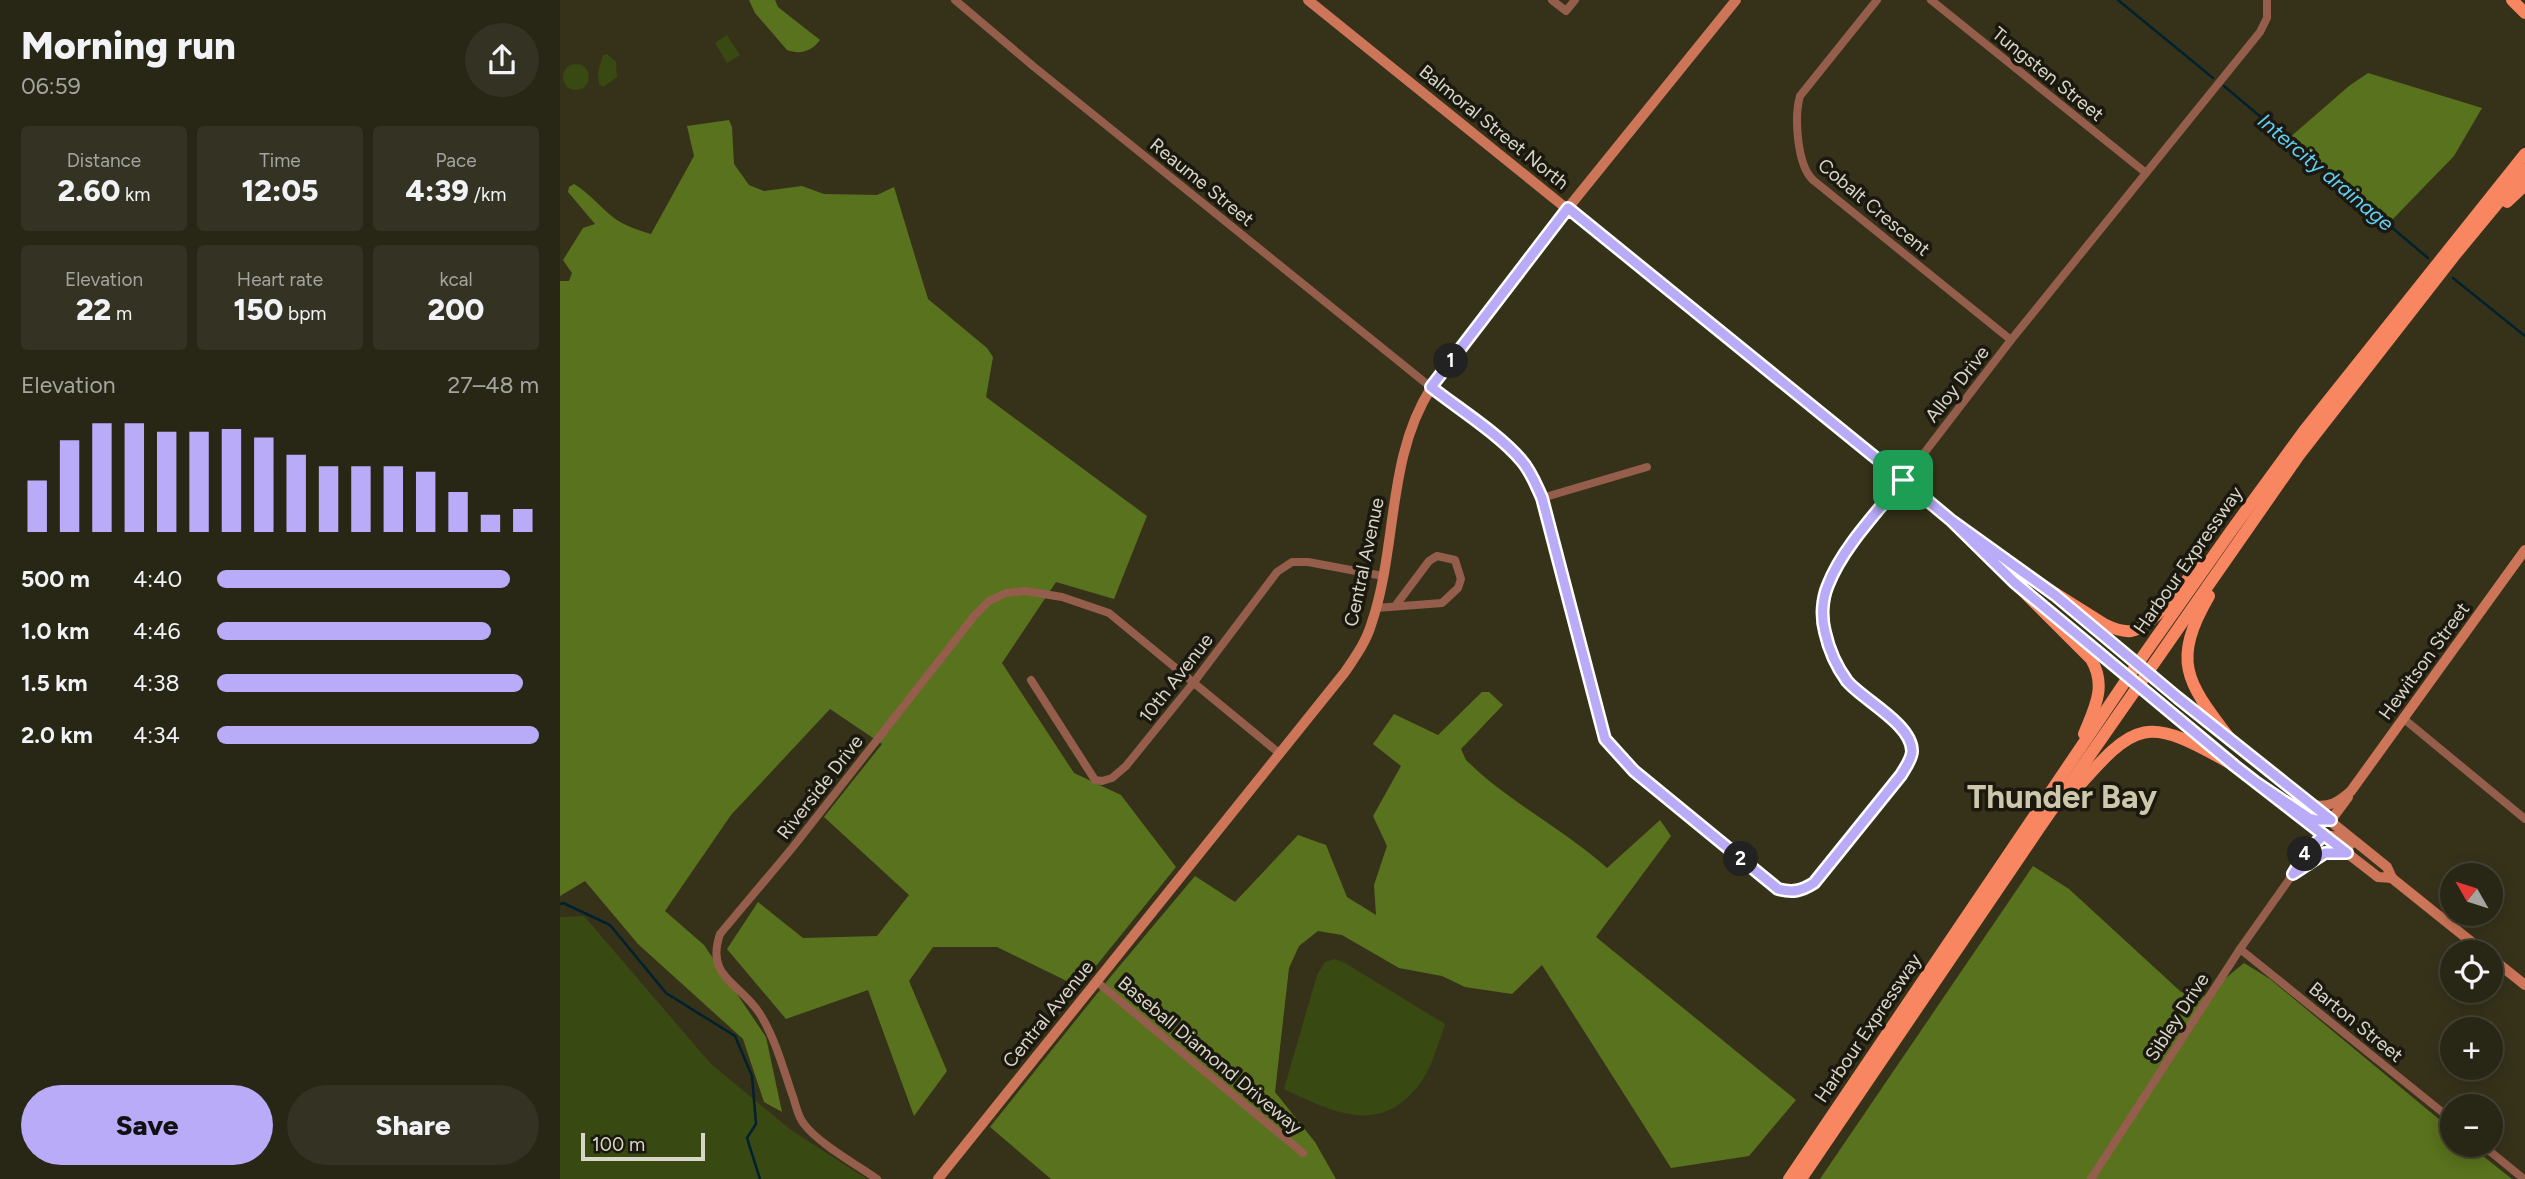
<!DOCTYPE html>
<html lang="en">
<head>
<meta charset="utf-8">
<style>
  body { margin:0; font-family:Figtree,sans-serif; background:#343222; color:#f1f3f6; height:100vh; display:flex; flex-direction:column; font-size:26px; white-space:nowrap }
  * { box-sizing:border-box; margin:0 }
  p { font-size:23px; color:#a5a5a0 }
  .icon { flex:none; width:38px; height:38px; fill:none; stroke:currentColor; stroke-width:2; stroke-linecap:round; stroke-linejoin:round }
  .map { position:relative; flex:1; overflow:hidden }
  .details { display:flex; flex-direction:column; background:#282614; width:560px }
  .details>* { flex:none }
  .needle { width:46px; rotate:309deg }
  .controls { position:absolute; left:1880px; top:863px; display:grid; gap:14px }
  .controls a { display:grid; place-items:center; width:63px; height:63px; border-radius:50%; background:#282614; box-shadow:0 4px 18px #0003,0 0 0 2px #444334; font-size:35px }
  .scale { position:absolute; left:21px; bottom:18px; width:124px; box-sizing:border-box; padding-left:7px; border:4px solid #d8d6c8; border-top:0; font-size:19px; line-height:24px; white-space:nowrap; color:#d8d6c8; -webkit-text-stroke:5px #1b190f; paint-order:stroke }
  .pin { position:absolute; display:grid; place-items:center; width:60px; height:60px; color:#fff; margin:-30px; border-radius:14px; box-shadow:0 4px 10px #0006 }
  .km { position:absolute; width:35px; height:35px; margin:-18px; border-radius:50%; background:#222; color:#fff; font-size:19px; line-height:35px; text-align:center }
  .round { display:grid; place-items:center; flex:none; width:74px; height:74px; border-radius:37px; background:#343222 }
  .overview { display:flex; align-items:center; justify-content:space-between; height:119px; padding:0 21px }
  h1 { font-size:38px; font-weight:800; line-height:52px }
  .figures { display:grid; grid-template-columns:repeat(3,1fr); gap:10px; height:119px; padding:7px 21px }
  .figures div { display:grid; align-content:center; border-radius:7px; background:#343222; text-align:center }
  .figures b { font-size:30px; font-weight:800 }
  .figures small { font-size:19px; font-weight:400 }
  .figures p { font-size:19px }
  .chart { height:196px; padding:14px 21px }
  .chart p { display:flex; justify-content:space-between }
  .chart svg { width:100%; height:126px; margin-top:7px; stroke:#b9abf7; stroke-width:6 }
  .primary-button { display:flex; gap:14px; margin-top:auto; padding:14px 21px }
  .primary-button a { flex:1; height:80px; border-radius:42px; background:#b9abf7; color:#111; font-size:28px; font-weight:800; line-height:80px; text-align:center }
  .primary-button a+a { background:#343222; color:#f1f3f6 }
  ul { padding:0 21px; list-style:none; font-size:23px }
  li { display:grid; grid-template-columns:112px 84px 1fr; align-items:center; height:52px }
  li i { height:18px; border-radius:9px; background:#b9abf7 }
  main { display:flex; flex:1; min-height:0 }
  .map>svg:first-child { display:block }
</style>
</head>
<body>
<main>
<section class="details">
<div class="overview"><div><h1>Morning run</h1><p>06:59</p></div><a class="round"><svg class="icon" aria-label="share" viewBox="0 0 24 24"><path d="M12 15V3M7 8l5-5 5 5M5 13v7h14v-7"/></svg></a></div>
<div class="figures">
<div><p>Distance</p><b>2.60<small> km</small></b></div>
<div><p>Time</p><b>12:05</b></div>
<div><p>Pace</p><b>4:39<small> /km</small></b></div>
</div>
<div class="figures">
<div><p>Elevation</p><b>22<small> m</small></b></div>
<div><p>Heart rate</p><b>150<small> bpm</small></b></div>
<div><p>kcal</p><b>200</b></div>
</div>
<div class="chart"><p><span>Elevation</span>27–48 m</p>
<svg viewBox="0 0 160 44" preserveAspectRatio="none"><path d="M5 44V26M15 44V12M25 44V6M35 44V6M45 44V9M55 44V9M65 44V8M75 44V11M85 44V17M95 44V21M105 44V21M115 44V21M125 44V23M135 44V30M145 44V38M155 44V36"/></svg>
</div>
<ul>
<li><b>500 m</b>4:40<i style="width:91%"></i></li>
<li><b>1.0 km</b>4:46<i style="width:85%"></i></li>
<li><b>1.5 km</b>4:38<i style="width:95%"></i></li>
<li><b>2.0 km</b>4:34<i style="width:100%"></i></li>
</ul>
<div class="primary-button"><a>Save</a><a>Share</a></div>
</section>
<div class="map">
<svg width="1965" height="1179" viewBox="0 0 1965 1179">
  <rect width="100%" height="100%" fill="#36321a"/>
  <!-- green -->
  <g fill="#384912">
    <polygon points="167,35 180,55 167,63 155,43"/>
    <polygon points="47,54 56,62 57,77 43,87 39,84 38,72 43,55"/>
    <circle cx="16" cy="77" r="13"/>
    <polygon points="24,916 151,1064 231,1130 307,1179 0,1179 0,917"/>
    <path d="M775,959l10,4 100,61c-6,17 -12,40 -22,55 -39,58 -87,35 -139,10l33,-114 8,-13z"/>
  </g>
  <!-- forest -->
  <g fill="#59721d">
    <path d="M189,0h26l3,7 42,33c-8,11 -19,15 -33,10l-32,-37z"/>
    <polygon points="1808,73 1922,108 1894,156 1829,223 1794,198 1728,139 1789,86"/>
    <path d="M169,120l3,7 2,37 15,21 15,6 38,-5 22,8 53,1 17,-8 34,112 59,49 6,9 -7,40 161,119 -33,83 -58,-17 -54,81 72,110 47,22 55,72 -97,120 -82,-40h-64l-24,34 38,90 -33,45 -46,-126 -82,29 -59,-70 31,-47 45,36 74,-2 32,-41 -85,-78 58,-73 -52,-35 -99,106 -66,96 39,34 62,92 16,75 -18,-10 -21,-63 -105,-95 -53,-63 -25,15v-615h9l3,-8 -9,-13 20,-32 12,-4 -27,-32 1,-5 5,-3c15,9 26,23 40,34 11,8 24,12 37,16l43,-78 -7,-30z"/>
    <path d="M922,692h7l14,13 -42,44 5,11c42,42 97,68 141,108l53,-48 11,16 -75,101 200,163 -47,56 -78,12 -129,-203 -30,29 -47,-7 -23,-11 -43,-8 -57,-33 -24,-4 -19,15 -10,22 -14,124 40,50 21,37h-285l-61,-52 122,-152 83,-99 40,26 63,-67 28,10 21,52 29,18 -2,-30 13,-39 -14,-30 28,-50 -28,-22 21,-30 44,21z"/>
    <polygon points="1473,866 1509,889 1620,991 1638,1001 1684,963 1710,979 1892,1130 1892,1144 1909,1145 1952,1179 1260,1179"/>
  </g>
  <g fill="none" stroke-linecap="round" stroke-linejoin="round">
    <!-- stream -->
    <g stroke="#00212d" stroke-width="2.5">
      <polyline points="1558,0 1653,78"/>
      <polyline points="1664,86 1868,258"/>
      <polyline points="1893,278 1965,336"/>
      <polyline points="0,904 3,903 50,925 106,993 175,1036 192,1076 196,1124 187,1138 200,1179"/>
    </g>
    <!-- street -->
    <g stroke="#955e4c" stroke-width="8">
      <path d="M395,0l78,66 488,394 11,16 10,22 63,241 29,32 125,103c28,22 40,25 65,-3l77,-96c4,-7 11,-16 11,-25 -1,-26 -38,-43 -54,-58 -40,-37 -44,-82 -19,-128l172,-224 249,-308 7,-14v-18"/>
      <polyline points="992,0 1006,11 1015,0"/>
      <path d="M1317,0l-77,96c-6,21 -3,69 13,84l198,160"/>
      <polyline points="1371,0 1586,173"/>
      <polyline points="982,498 1087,467"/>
      <polyline points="816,608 882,603 898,588 901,579 895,560 877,556 869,561 836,605"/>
      <polyline points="471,680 535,780 542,781 552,778 566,766 634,682 717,572 732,562 748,562 823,576"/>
      <polyline points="1844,719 1965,819"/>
      <polyline points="1680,949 1892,1120"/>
      <polyline points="536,981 743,1153"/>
      <polyline points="1921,1144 1964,1179"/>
      <path d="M317,1179c-20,-14 -59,-36 -73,-55 -7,-8 -8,-20 -12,-30 -9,-26 -17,-56 -32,-80 -20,-32 -55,-36 -40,-80l73,-87 182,-232 14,-14 17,-8 19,-2 37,6 47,16 170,140"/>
      <polyline points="1531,1179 1680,949 1733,874"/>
    </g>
    <!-- secondary -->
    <g stroke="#cd7558" stroke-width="10">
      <polyline points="748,0 1343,480 1392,521 1460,586"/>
      <polyline points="1421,542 1487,589"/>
      <polyline points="1513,610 1618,698 1827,867 1832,878"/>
      <polyline points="1491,612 1675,766 1818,877 1832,878"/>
      <path d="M1753,805c16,3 26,-3 38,-14l174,-241"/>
      <polyline points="1764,821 1771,820 1788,797"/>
      <polyline points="1738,870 1765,853 1787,853"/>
      <polyline points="1733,874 1747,851 1764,835 1779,837 1790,845"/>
      <polyline points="1828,875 1924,952"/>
      <polyline points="1930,957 1965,985"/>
      <path d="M378,1179l407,-507c10,-15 21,-30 26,-47 27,-78 15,-166 60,-237l137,-180 168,-208"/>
    </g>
    <!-- primary -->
    <g stroke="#f78661" stroke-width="12">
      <polyline points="1952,0 1965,13"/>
      <polyline points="1947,202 1965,185"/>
      <path d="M1454,582l77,77c16,27 4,48 -7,75"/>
      <path d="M1482,585l62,39c8,4 18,8 27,7 23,-4 54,-50 69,-67"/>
      <path d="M1649,596c-39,67 -21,87 21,143"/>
      <path d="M1511,795c67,-77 74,-80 164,-29"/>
      <polyline points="1229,1179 1569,676 1671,531 1744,431 1965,154"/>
      <polyline points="1241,1179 1480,827 1739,455 1894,256 1965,170"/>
    </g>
  </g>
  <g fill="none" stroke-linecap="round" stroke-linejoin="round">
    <defs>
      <path id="route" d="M1343,480l-335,-272 -137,179c28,22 68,47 90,73 10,11 15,25 21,38l63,241 29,32 144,118c15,4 23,2 36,-6l87,-108c4,-7 11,-16 11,-24 0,-27 -49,-51 -65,-70 -11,-15 -18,-31 -22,-49 -4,-15 -3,-33 3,-47 14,-37 51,-75 75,-105l49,41 62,61 221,184 112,87h-22l-32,21 14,-23 17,-16 -67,-52 52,35 8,2h14l-153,-122 -123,-103 -103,-74 -49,-41"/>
    </defs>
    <!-- route casing -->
    <use href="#route" stroke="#fff" stroke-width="14"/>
    <!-- route -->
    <use href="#route" stroke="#b9abf7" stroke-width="9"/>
  </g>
  <g text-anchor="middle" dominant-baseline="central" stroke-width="7" stroke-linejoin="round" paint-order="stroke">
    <!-- street labels -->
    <g font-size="19" fill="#d8d6c8" stroke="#1b190f">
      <text transform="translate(1488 74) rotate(39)">Tungsten Street</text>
      <text transform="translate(934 127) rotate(39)">Balmoral Street North</text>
      <text transform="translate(642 182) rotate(39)">Reaume Street</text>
      <text transform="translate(1314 207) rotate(40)">Cobalt Crescent</text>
      <text transform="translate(1397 384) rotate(-52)">Alloy Drive</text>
      <text transform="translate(1628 560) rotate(-55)">Harbour Expressway</text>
      <text transform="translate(804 562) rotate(-78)">Central Avenue</text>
      <text transform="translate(1864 661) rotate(-54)">Hewitson Street</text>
      <text transform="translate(616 678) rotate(-52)">10th Avenue</text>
      <text transform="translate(260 787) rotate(-52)">Riverside Drive</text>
      <text transform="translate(488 1014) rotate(-51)">Central Avenue</text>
      <text transform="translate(1617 1017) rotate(-57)">Sibley Drive</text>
      <text transform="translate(1796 1022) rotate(39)">Barton Street</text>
      <text transform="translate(1308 1028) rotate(-56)">Harbour Expressway</text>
      <text transform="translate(650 1055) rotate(40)">Baseball Diamond Driveway</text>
    </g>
    <!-- water labels -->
    <g font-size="21" font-style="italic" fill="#61cff7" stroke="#1b190f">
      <text transform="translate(1766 172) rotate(40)">Intercity drainage</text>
    </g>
    <!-- town labels -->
    <g font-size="33" font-weight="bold" fill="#cdc8ac" stroke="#1b190f">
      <text x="1502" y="796">Thunder Bay</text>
    </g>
  </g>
</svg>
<div class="controls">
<a><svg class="needle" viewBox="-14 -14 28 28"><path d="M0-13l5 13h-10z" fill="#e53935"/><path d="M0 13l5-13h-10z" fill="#a5a5a0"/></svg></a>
<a><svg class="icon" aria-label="locate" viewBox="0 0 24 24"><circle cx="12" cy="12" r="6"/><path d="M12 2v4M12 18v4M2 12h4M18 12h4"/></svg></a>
<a>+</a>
<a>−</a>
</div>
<div class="scale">100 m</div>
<div class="pin" style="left:1343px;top:480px;background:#1e9e55"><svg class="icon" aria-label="arrive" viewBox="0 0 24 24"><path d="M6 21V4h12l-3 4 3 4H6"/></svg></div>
<b class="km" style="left:891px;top:361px">1</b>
<b class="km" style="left:1181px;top:859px">2</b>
<b class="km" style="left:1745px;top:854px">4</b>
</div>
</main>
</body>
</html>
